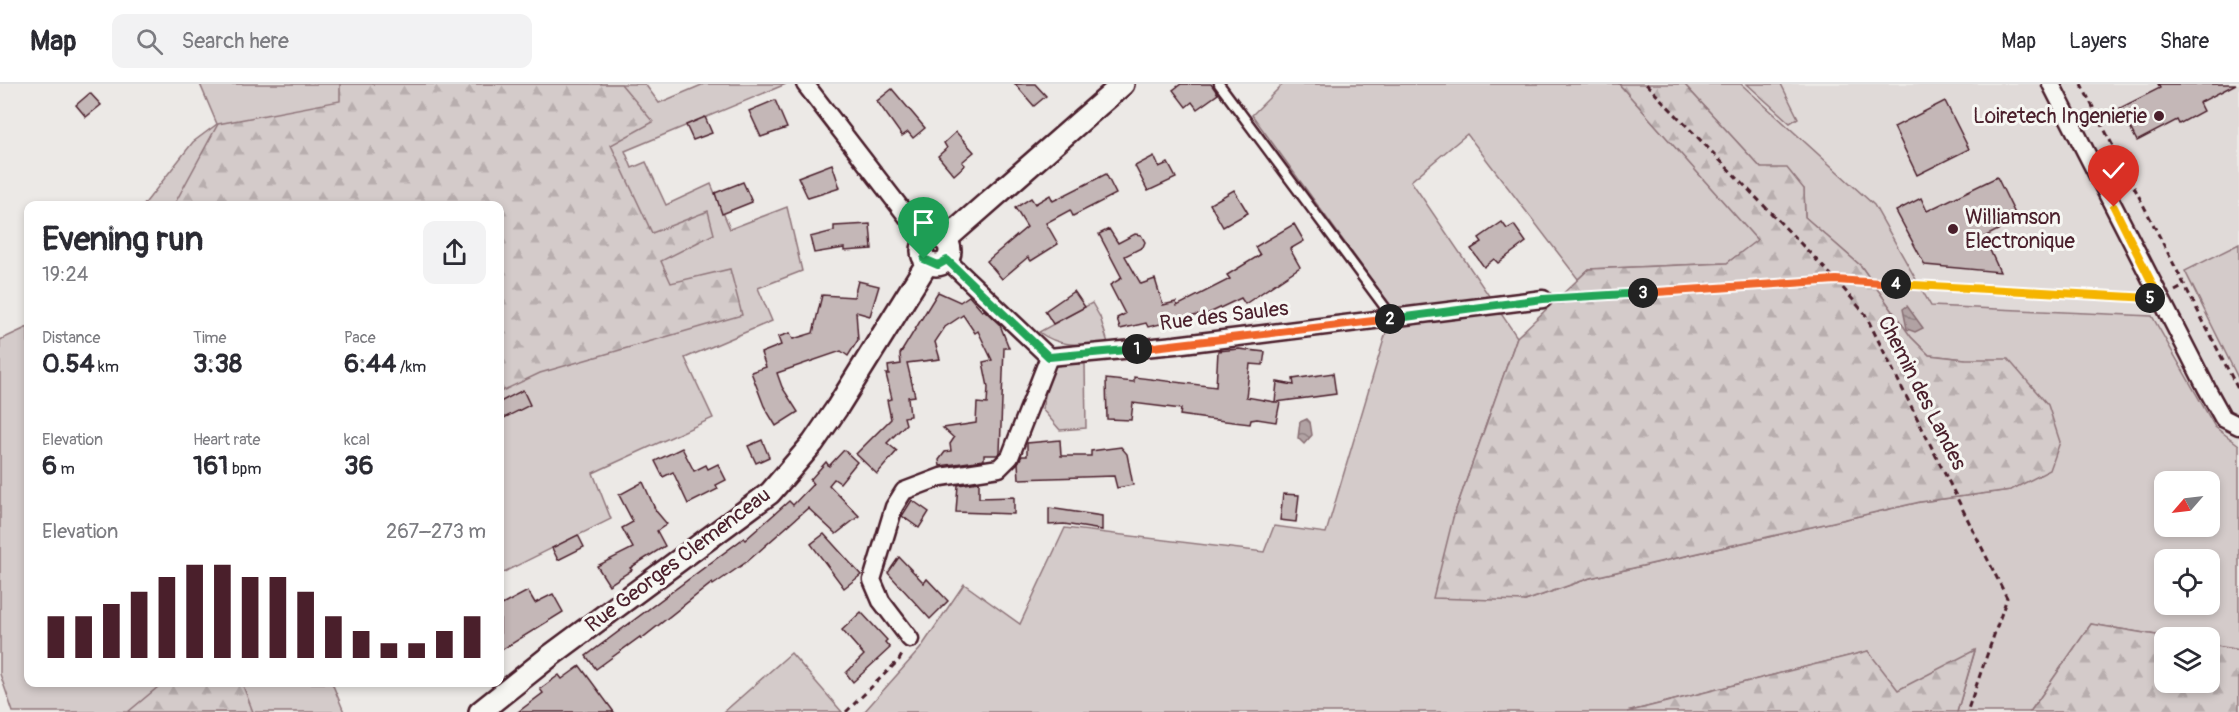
<!DOCTYPE html>
<html lang="en">
<head>
<meta charset="utf-8">
<style>
  body { margin:0; font-family:Pangolin,sans-serif; background:#f2f2f3; color:#2b2b33; height:100vh; display:flex; flex-direction:column; font-size:22px; white-space:nowrap }
  * { box-sizing:border-box; margin:0 }
  p { font-size:20px; color:#7c7c81 }
  .icon { flex:none; width:33px; height:33px; fill:none; stroke:currentColor; stroke-width:2; stroke-linecap:round; stroke-linejoin:round }
  .map { position:relative; flex:1; overflow:hidden }
  .drawer { position:absolute; left:24px; top:117px; width:480px; height:486px; display:flex; flex-direction:column; background:#fff; border-radius:12px; box-shadow:0 3px 9px #0003 }
  .drawer>* { flex:none }
  .needle { width:39px; rotate:242deg }
  .tools { position:absolute; left:2154px; top:387px; display:grid; gap:12px }
  .tools a { display:grid; place-items:center; width:66px; height:66px; border-radius:12px; background:#fff; box-shadow:0 3px 9px #0003; font-size:30px }
  .pin { position:absolute; display:grid; place-items:center; width:51px; height:51px; color:#fff; margin:-62px -26px; border-radius:50% 50% 50% 0; rotate:-45deg; box-shadow:0 0 6px #0007 }
  .pin .icon { rotate:45deg }
  .km { position:absolute; width:30px; height:30px; margin:-15px; border-radius:50%; background:#222; color:#fff; font-size:16px; line-height:30px; text-align:center }
  .round { display:grid; place-items:center; flex:none; width:63px; height:63px; border-radius:12px; background:#f2f2f3 }
  .head { display:flex; align-items:center; justify-content:space-between; height:102px; padding:0 18px }
  h1 { font-size:33px; font-weight:800; line-height:45px }
  .stats { display:grid; grid-template-columns:repeat(3,1fr); gap:9px; height:102px; padding:6px 18px }
  .stats div { display:grid; align-content:center }
  .stats b { font-size:26px; font-weight:800 }
  .stats small { font-size:16px; font-weight:400 }
  .stats p { font-size:16px }
  .chart { height:168px; padding:12px 18px }
  .chart p { display:flex; justify-content:space-between }
  .chart svg { width:100%; height:108px; margin-top:6px; stroke:#4a1f2b; stroke-width:6 }
  header { display:flex; align-items:center; gap:36px; box-sizing:border-box; height:84px; padding:0 30px; background:#fff; border-bottom:2px solid #e1e1e2 }
  header strong { font-size:28px }
  nav { display:flex; gap:33px; margin-inline-start:auto; font-size:21px }
  .search { width:420px; height:54px; background:#f2f2f3; display:flex; align-items:center; gap:15px; box-sizing:border-box; padding:0 21px; border-radius:12px; color:#7c7c81; font-size:22px }
  .map>svg:first-child { display:block }
</style>
</head>
<body>
<header>
<strong>Map</strong>
<div class="search"><svg class="icon" aria-label="search" viewBox="0 0 24 24"><circle cx="10" cy="10" r="6"/><path d="M15 15l6 6"/></svg>Search here</div>
<nav><a>Map</a><a>Layers</a><a>Share</a></nav>
</header>
<div class="map">
<svg width="2239" height="628" viewBox="0 0 2239 628">
  <defs>
    <pattern id="forest-firs" width="22" height="20" patternUnits="userSpaceOnUse" patternTransform="scale(1.5)"><rect width="22" height="20" fill="#d4cbca"/><path d="M5 1l3.5 6h-7zM16 11l3.5 6h-7z" fill="#b8aeae"/></pattern>
    <pattern id="water-waves" width="16" height="10" patternUnits="userSpaceOnUse" patternTransform="scale(1.5)"><rect width="16" height="10" fill="#b1a2a3"/><path d="M0 5q4-4 8 0t8 0" fill="none" stroke="#928385"/></pattern>
  </defs>
  <rect width="100%" height="100%" fill="#ece9e6"/>
  <filter id="ink" filterUnits="userSpaceOnUse"><feTurbulence type="fractalNoise" baseFrequency=".0167" numOctaves="2"/><feDisplacementMap in="SourceGraphic" scale="12" xChannelSelector="R" yChannelSelector="G"/><feConvolveMatrix kernelMatrix="1 2 1 2 8 2 1 2 1" color-interpolation-filters="sRGB"/></filter>
  <g filter="url(#ink)">
    <!-- built -->
    <polygon fill="#e0dad8" points="1741,0 2239,0 2239,361 2215,343 2152,232 1931,222 1874,121"/>
    <!-- grass -->
    <g fill="#d4cbca" stroke="#8f757a" stroke-width="1.5" fill-rule="evenodd">
      <polygon points="200,0 645,0 659,19 704,0 786,0 625,67 632,84 646,78 666,121 711,100 730,145 787,123 802,187 758,204 772,237 685,274 713,334 593,389 611,435 500,490 500,122 143,122 193,58 217,40"/>
      <path d="M1283,0h336l139,156 -31,23 -138,6 -11,10 -111,-145 -56,47 106,156 -64,181 72,83 65,-23 330,-76 91,-12 -46,-131 -36,-4 -18,-18 -50,-71 -56,-49 -1,-28 -43,-21 -77,-84h57l133,121 57,101 221,10 63,111 24,18v205l-29,-5v-7l-42,-1 -77,-13 -61,88h-73l18,-61 -78,40 -29,-40 -241,61h-763l56,-63 44,-65 56,40 45,-96 199,24 10,-26 52,7 67,-224 -141,-194zM2164,398h46v44h-46zM2164,476h46v44h-46z"/>
      <polygon points="1747,0 1781,0 1798,34 1790,39"/>
      <polygon points="2239,160 2239,296 2185,187"/>
      <path d="M1092,219l8,14 8,26c-26,2 -48,5 -69,-11z"/>
      <polygon points="28,243 28,598 332,599 344,628 13,628 0,590 0,256"/>
      <polygon points="1053,278 1085,280 1086,344 1060,346 1042,325"/>
      <polygon points="791,569 842,628 724,628"/>
    </g>
    <!-- forest -->
    <g fill="url(#forest-firs)" stroke="#8f757a" stroke-width="1.5">
      <polygon points="340,0 621,0 653,38 611,61 652,149 708,127 714,150 661,177 671,199 730,185 742,231 540,289 500,308 500,122 174,121 218,40 340,17"/>
      <polygon points="1619,0 1684,0 1761,84 1787,84 1804,105 1805,133 1861,182 1911,253 1929,271 1965,275 2008,275 2048,321 2060,358 2050,386 2011,406 1920,418 1590,494 1525,517 1433,514 1453,434 1517,253 1589,185 1727,179 1757,156"/>
      <polygon points="2091,540 2168,553 2164,554 2164,598 2210,598 2210,561 2239,566 2239,628 2030,628"/>
      <polygon points="1975,566 1957,628 1627,628 1868,567 1898,606"/>
      <polygon points="164,598 242,599 253,628 128,628"/>
    </g>
    <!-- water -->
    <g fill="url(#water-waves)" stroke="#886e73" stroke-width="1.5">
      <polygon points="1907,222 1923,244 1915,248 1907,245 1903,225"/>
      <polygon points="1307,335 1310,338 1312,351 1304,360 1298,354 1300,338"/>
    </g>
    <!-- building -->
    <g fill="#c4b7b7" stroke="#4a1f2b" stroke-width="1.5">
      <polygon points="1015,0 1035,0 1046,12 1034,22"/>
      <polygon points="1181,0 1211,0 1218,10 1197,25 1192,18 1186,23 1173,6"/>
      <polygon points="2158,0 2236,0 2199,19 2203,27 2179,40 2177,36 2137,57 2120,24 2160,4"/>
      <polygon points="892,5 925,44 913,54 908,48 902,52 877,17"/>
      <polygon points="90,9 101,21 86,33 76,21"/>
      <polygon points="775,16 787,44 761,53 749,27"/>
      <polygon points="1945,17 1969,65 1917,91 1894,43"/>
      <polygon points="705,33 712,49 693,56 686,41"/>
      <polygon points="956,48 974,68 962,78 965,81 954,91 938,72 947,64 944,59"/>
      <polygon points="1154,72 1159,83 1168,79 1176,94 1148,107 1135,82"/>
      <polygon points="832,80 840,104 808,114 798,93"/>
      <polygon points="1106,90 1116,110 1073,132 1070,126 1046,139 1058,160 1031,177 1028,173 1002,195 987,177 1027,143 1015,124 1031,114 1035,120 1050,111 1053,117"/>
      <polygon points="1997,93 2018,136 1984,153 2000,188 1925,181 1896,127 1921,114 1927,127"/>
      <polygon points="743,98 752,118 722,130 715,109"/>
      <polygon points="1234,106 1248,129 1223,143 1210,120"/>
      <polygon points="1502,138 1507,145 1514,141 1526,158 1498,179 1494,175 1484,183 1471,165 1482,158 1479,154"/>
      <polygon points="870,140 872,165 844,167 844,164 814,169 810,153 834,147 834,142"/>
      <polygon points="1294,140 1304,157 1290,165 1300,183 1245,220 1241,214 1199,234 1198,231 1148,243 1146,239 1120,245 1117,234 1125,230 1110,201 1122,194 1099,150 1109,145 1118,159 1135,150 1141,151 1145,158 1143,163 1125,172 1141,200 1155,195 1163,221 1176,218 1177,222 1230,195 1227,191 1260,171 1255,163"/>
      <polygon points="858,197 879,202 870,232 856,228 858,256 848,272 841,267 777,289 782,303 798,328 776,342 764,322 751,288 766,283 761,269 781,261 778,253 790,249 793,255 813,249 822,211 854,213"/>
      <polygon points="1074,207 1085,223 1053,240 1045,227"/>
      <polygon points="938,208 960,218 969,212 982,227 984,226 1000,241 1009,264 1004,264 1000,368 997,371 984,371 984,376 940,382 939,376 945,368 951,367 950,360 954,354 943,344 976,339 977,319 987,320 988,303 983,278 992,276 978,247 975,249 963,231 945,243 935,258 940,275 907,279 915,312 908,313 910,332 904,333 906,340 887,359 897,367 877,390 856,370 891,335 887,316 892,315 886,290 889,290 888,282 901,280 900,270"/>
      <polygon points="1239,265 1265,268 1263,281 1250,280 1246,313 1275,318 1277,298 1294,301 1293,295 1333,289 1336,310 1276,318 1280,318 1276,338 1257,335 1251,336 1250,340 1208,335 1180,331 1181,325 1133,319 1131,336 1107,335 1106,295 1134,298 1134,293 1216,303 1218,267"/>
      <polygon points="523,306 530,321 500,336 500,318"/>
      <polygon points="762,356 769,373 756,379 748,362"/>
      <polygon points="1060,356 1061,372 1091,372 1091,367 1121,363 1127,370 1133,401 1117,404 1114,392 1019,395 1018,379 1022,372 1027,372 1027,359"/>
      <polygon points="682,364 694,387 706,381 708,385 718,380 726,396 716,401 718,405 688,420 673,388 663,393 655,377"/>
      <polygon points="844,366 857,378 840,399 834,395 829,401 859,432 836,450 808,424 748,477 713,501 712,499 641,555 640,553 596,585 586,572 744,454 745,456 789,417 793,421 813,400 810,396 826,378 829,382"/>
      <polygon points="643,398 656,427 667,440 657,447 665,462 630,484 632,486 609,501 597,482 633,464 622,444 633,438 619,411"/>
      <polygon points="979,398 979,414 1014,413 1014,430 956,428 958,401"/>
      <polygon points="1283,410 1299,411 1296,438 1280,436"/>
      <polygon points="912,416 929,428 919,444 902,432"/>
      <polygon points="1049,424 1102,432 1102,446 1064,440 1049,441"/>
      <polygon points="824,450 861,491 844,504 811,460"/>
      <polygon points="578,451 584,463 558,476 552,464"/>
      <polygon points="899,473 924,499 927,495 948,517 930,535 888,489"/>
      <polygon points="528,507 535,519 553,510 563,528 500,567 500,522"/>
      <polygon points="861,528 887,556 885,558 890,564 853,598 846,589 864,571 842,546"/>
      <polygon points="580,582 614,628 518,628 543,609 540,605 559,591 562,595"/>
    </g>
    <g fill="none" stroke-linecap="round" stroke-linejoin="round">
      <defs>
        <polyline id="service" points="1219,0 1393,234"/>
        <g id="minor">
          <polyline points="805,0 926,157"/>
          <polyline points="2051,0 2207,305 2223,334 2239,342"/>
          <polyline points="947,176 1049,273 1175,261 1543,215"/>
          <polyline points="910,555 881,517 872,496 894,423 904,407 941,393 999,384 1010,373 1049,273"/>
        </g>
        <g id="tertiary">
          <circle cx="936" cy="167" r="14"/>
          <polyline points="945,156 1123,0"/>
          <polyline points="480,628 550,572 770,409 813,359 837,324 928,178"/>
        </g>
      </defs>
      <!-- service casing -->
      <use href="#service" stroke="#4a1f2b" stroke-width="13"/>
      <!-- minor casing -->
      <use href="#minor" stroke="#4a1f2b" stroke-width="21"/>
      <!-- tertiary casing -->
      <use href="#tertiary" stroke="#4a1f2b" stroke-width="26"/>
      <!-- path -->
      <g stroke="#4a1f2b" stroke-width="3" stroke-dasharray="6 4.5" stroke-linecap="butt">
        <polyline points="1646,0 1836,196 1865,230 2007,514 1967,628"/>
        <polyline points="2081,0 2239,307"/>
        <polyline points="2175,207 2184,202"/>
        <polyline points="1557,214 1836,196 2143,214"/>
        <polyline points="846,628 899,576 903,569"/>
      </g>
      <!-- service -->
      <use href="#service" stroke="#f6f6f2" stroke-width="8"/>
      <!-- minor -->
      <use href="#minor" stroke="#f6f6f2" stroke-width="16"/>
      <!-- tertiary -->
      <use href="#tertiary" stroke="#f6f6f2" stroke-width="21"/>
    </g>
  </g>
  <g fill="none" stroke-linecap="round" stroke-linejoin="round" filter="url(#ink)">
    <defs>
      <polyline id="split-1" points="924,175 938,181 947,176 1049,273 1137,265"/>
      <polyline id="split-2" points="1137,265 1390,235"/>
      <polyline id="split-3" points="1390,235 1543,215 1643,209"/>
      <polyline id="split-4" points="1643,209 1836,196 1896,200"/>
      <polyline id="split-5" points="1896,200 2150,214"/>
      <polyline id="split-6" points="2114,123 2160,215 2150,214"/>
    </defs>
    <!-- split-1 casing -->
    <use href="#split-1" stroke="#fff" stroke-width="12"/>
    <!-- split-2 casing -->
    <use href="#split-2" stroke="#fff" stroke-width="12"/>
    <!-- split-3 casing -->
    <use href="#split-3" stroke="#fff" stroke-width="12"/>
    <!-- split-4 casing -->
    <use href="#split-4" stroke="#fff" stroke-width="12"/>
    <!-- split-5 casing -->
    <use href="#split-5" stroke="#fff" stroke-width="12"/>
    <!-- split-6 casing -->
    <use href="#split-6" stroke="#fff" stroke-width="12"/>
    <!-- split-1 -->
    <use href="#split-1" stroke="#22a559" stroke-width="8"/>
    <!-- split-2 -->
    <use href="#split-2" stroke="#f0652b" stroke-width="8"/>
    <!-- split-3 -->
    <use href="#split-3" stroke="#22a559" stroke-width="8"/>
    <!-- split-4 -->
    <use href="#split-4" stroke="#f0652b" stroke-width="8"/>
    <!-- split-5 -->
    <use href="#split-5" stroke="#f5b400" stroke-width="8"/>
    <!-- split-6 -->
    <use href="#split-6" stroke="#f5b400" stroke-width="8"/>
  </g>
  <!-- markers -->
  <g fill="#4a1f2b" stroke="#f6f6f2" stroke-width="2">
    <circle cx="2159" cy="32" r="6"/>
    <circle cx="1953" cy="145" r="6"/>
  </g>
  <g text-anchor="middle" dominant-baseline="central" stroke-width="6" stroke-linejoin="round" paint-order="stroke">
    <!-- poi labels -->
    <g font-size="21" fill="#4a1f2b" stroke="#f6f6f2" text-anchor="end">
      <text x="2147" y="32">Loiretech Ingenierie</text>
      <text x="1965" y="133" text-anchor="start">Williamson<tspan x="1965" dy="24">Electronique</tspan></text>
    </g>
    <!-- street labels -->
    <g font-size="21" fill="#4a1f2b" stroke="#f6f6f2">
      <text transform="translate(1224 232) rotate(-7)">Rue des Saules</text>
      <text transform="translate(1922 309) rotate(63)">Chemin des Landes</text>
      <text transform="translate(678 476) rotate(-37)">Rue Georges Clemenceau</text>
    </g>
  </g>
</svg>
<div class="tools">
<a><svg class="needle" viewBox="-14 -14 28 28"><path d="M0-13l5 13h-10z" fill="#e53935"/><path d="M0 13l5-13h-10z" fill="#7c7c81"/></svg></a>
<a><svg class="icon" aria-label="locate" viewBox="0 0 24 24"><circle cx="12" cy="12" r="6"/><path d="M12 2v4M12 18v4M2 12h4M18 12h4"/></svg></a>
<a><svg class="icon" aria-label="layers" viewBox="0 0 24 24"><path d="M12 4l9 5-9 5-9-5zM3 14l9 5 9-5"/></svg></a>
</div>
<div class="pin" style="left:924px;top:175px;background:#1e9e55"><svg class="icon" aria-label="arrive" viewBox="0 0 24 24"><path d="M6 21V4h12l-3 4 3 4H6"/></svg></div>
<div class="pin" style="left:2114px;top:123px;background:#d93025"><svg class="icon" aria-label="check" viewBox="0 0 24 24"><path d="M5 12l5 5 9-10"/></svg></div>
<b class="km" style="left:1137px;top:265px">1</b>
<b class="km" style="left:1390px;top:235px">2</b>
<b class="km" style="left:1643px;top:209px">3</b>
<b class="km" style="left:1896px;top:200px">4</b>
<b class="km" style="left:2150px;top:214px">5</b>
<section class="drawer">
<div class="head"><div><h1>Evening run</h1><p>19:24</p></div><a class="round"><svg class="icon" aria-label="share" viewBox="0 0 24 24"><path d="M12 15V3M7 8l5-5 5 5M5 13v7h14v-7"/></svg></a></div>
<div class="stats">
<div><p>Distance</p><b>0.54<small> km</small></b></div>
<div><p>Time</p><b>3:38</b></div>
<div><p>Pace</p><b>6:44<small> /km</small></b></div>
</div>
<div class="stats">
<div><p>Elevation</p><b>6<small> m</small></b></div>
<div><p>Heart rate</p><b>161<small> bpm</small></b></div>
<div><p>kcal</p><b>36</b></div>
</div>
<div class="chart"><p><span>Elevation</span>267–273 m</p>
<svg viewBox="0 0 160 44" preserveAspectRatio="none"><path d="M5 44V27M15 44V27M25 44V22M35 44V17M45 44V11M55 44V6M65 44V6M75 44V11M85 44V11M95 44V17M105 44V27M115 44V33M125 44V38M135 44V38M145 44V33M155 44V27"/></svg>
</div>
</section>
</div>
</body>
</html>
